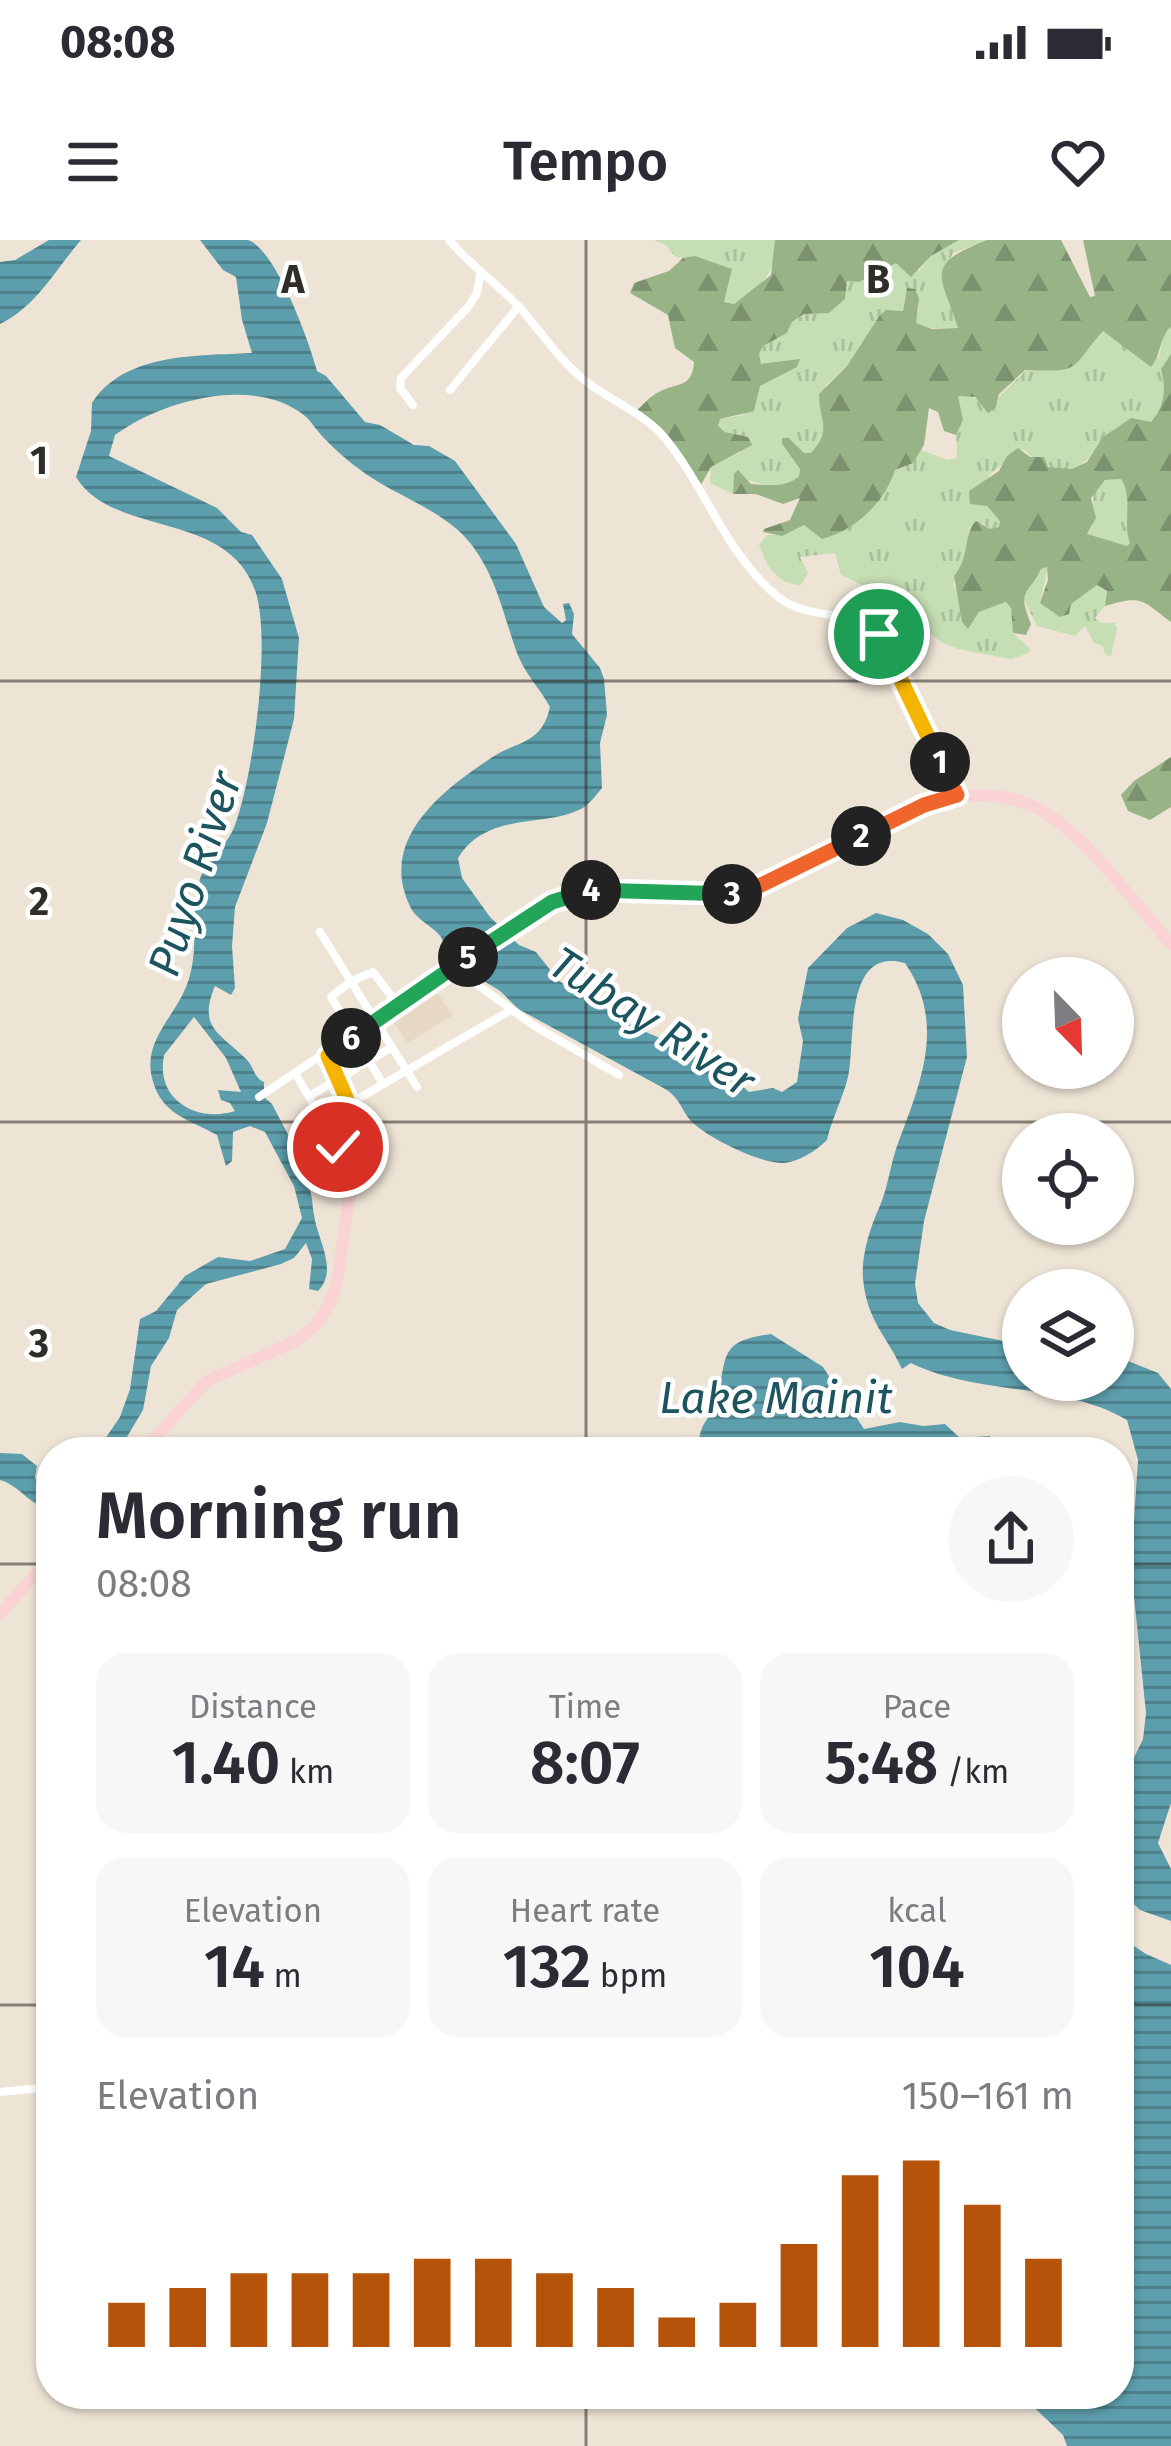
<!DOCTYPE html>
<html lang="en">
<head>
<meta charset="utf-8">
<style>
  body { margin:0; font-family:"Fira Sans",sans-serif; background:#f7f7f7; color:#2b2b33; height:100vh; display:flex; flex-direction:column; font-size:45px; white-space:nowrap }
  * { box-sizing:border-box; margin:0 }
  p { font-size:39px; color:#7c7c81 }
  .icon { flex:none; width:66px; height:66px; fill:none; stroke:currentColor; stroke-width:2; stroke-linecap:round; stroke-linejoin:round }
  .map { position:relative; flex:1; overflow:hidden }
  .drawer { position:absolute; left:36px; top:1197px; width:1098px; height:972px; display:flex; flex-direction:column; background:#fff; border-radius:48px; box-shadow:0 3px 9px #0004 }
  .drawer>* { flex:none }
  .needle { width:78px; rotate:157deg }
  .tools { position:absolute; left:1002px; top:717px; display:grid; gap:24px }
  .tools a { display:grid; place-items:center; width:132px; height:132px; border-radius:50%; background:#fff; box-shadow:0 3px 9px #0004; font-size:60px }
  .pin { position:absolute; display:grid; place-items:center; width:102px; height:102px; color:#fff; margin:-51px; border:6px solid #fff; border-radius:50%; box-shadow:0 3px 12px #0007 }
  .km { position:absolute; width:60px; height:60px; margin:-30px; border-radius:50%; background:#222; color:#fff; font-size:33px; line-height:60px; text-align:center }
  .round { display:grid; place-items:center; flex:none; width:126px; height:126px; border-radius:63px; background:#f7f7f7 }
  .head { display:flex; align-items:center; justify-content:space-between; height:204px; padding:0 60px }
  h1 { font-size:66px; font-weight:600; line-height:90px }
  .metrics { display:grid; grid-template-columns:repeat(3,1fr); gap:18px; height:204px; padding:12px 60px }
  .metrics div { display:grid; align-content:center; border-radius:30px; background:#f7f7f7; text-align:center }
  .metrics b { font-size:60px; font-weight:600 }
  .metrics small { font-size:33px; font-weight:400 }
  .metrics p { font-size:33px }
  .chart { height:336px; padding:24px 60px }
  .chart p { display:flex; justify-content:space-between }
  .chart svg { width:100%; height:216px; margin-top:12px; stroke:#b45309; stroke-width:6 }
  .status { display:flex; justify-content:space-between; align-items:center; height:84px; padding:0 60px; background:#fff; direction:ltr }
  .status svg { height:33px; fill:currentColor }
  header { display:flex; justify-content:space-between; align-items:center; height:156px; padding:0 60px; background:#fff; font-size:54px; font-weight:600 }
  .map>svg:first-child { display:block }
</style>
</head>
<body>
<div class="status"><b>08:08</b><svg viewBox="0 0 49 12"><path d="M0 12V9h3v3zM5 12V6h3v6zM10 12V3h3v9zM15 12V0h3v12zM26 1h20v11H26zM47 4h2v5h-2z"/></svg></div>
<header><svg class="icon" aria-label="menu" viewBox="0 0 24 24"><path d="M4 6h16M4 12h16M4 18h16"/></svg>Tempo<svg class="icon" aria-label="heart" viewBox="0 0 24 24"><path d="M12 20l-8-8c-3-5 5-10 8-4 3-6 11-1 8 4z"/></svg></header>
<div class="map">
<svg width="1171" height="2206" viewBox="0 0 1171 2206">
  <defs>
    <pattern id="grass-tufts" width="24" height="20" patternUnits="userSpaceOnUse" patternTransform="scale(3)"><rect width="24" height="20" fill="#c5deb4"/><path d="M3 7l-1-3M5 7V3M7 7l1-3M15 17l-1-3M17 17v-4M19 17l1-3" fill="none" stroke="#aabf9b"/></pattern>
    <pattern id="forest-firs" width="22" height="20" patternUnits="userSpaceOnUse" patternTransform="scale(3)"><rect width="22" height="20" fill="#98b386"/><path d="M5 1l3.5 6h-7zM16 11l3.5 6h-7z" fill="#7c926e"/></pattern>
    <pattern id="water-rules" width="6" height="5" patternUnits="userSpaceOnUse" patternTransform="scale(3)"><rect width="6" height="5" fill="#5d9eac"/><path d="M0 2.5h6" fill="none" stroke="#4d818c"/></pattern>
  </defs>
  <rect width="100%" height="100%" fill="#eee4d6"/>
  <!-- built -->
  <polygon fill="#e6d8c3" points="432,746 453,775 408,803 389,776"/>
  <!-- grass -->
  <g fill="url(#grass-tufts)">
    <path d="M654,0h121c3,34 -15,46 -42,64l-9,-2 6,-24c-11,-20 -35,-18 -55,-21l-9,-12z"/>
    <path d="M959,0h28l-34,13c-20,46 0,34 6,75h-32l-12,-5 4,-17 -14,-10 -2,15 -17,-1 -5,5 -34,51 -21,19 -4,36 4,9 -15,24 -7,-1 -15,-15 -7,7 18,24 -1,7c-21,16 -44,8 -65,-2l-1,20 -23,-11 1,-16 28,-14 9,-16 -23,-5 -7,-6 2,-7 23,-4 17,-29 37,-19 2,-7 -38,4 -2,-10 4,-8 24,-13 5,-11 13,-8 24,-1 16,-14 2,-18 26,-5 23,-14 23,9 12,-15z"/>
    <path d="M1171,87v27l-10,15c5,20 3,38 -10,53 -8,1 -22,-2 -29,2 -26,12 -37,63 -75,41 -9,-5 -16,-7 -23,-16l-34,25 -13,30 10,2 13,14v7l-10,2 -7,-5 -13,3 -5,35 -12,22 6,13 3,25 12,-1 5,-9 28,-10 4,6 2,25 17,16 -1,4 -18,6 -53,-10 -17,-7 -21,-18 1,-13c-8,4 -11,8 -20,5 -6,-3 -12,-11 -16,-14 -14,-11 -28,-21 -44,-27l-6,-22 -35,4 8,16 -7,12c-25,-1 -34,-19 -42,-40l8,-10h15l22,-10 18,14c33,-8 63,-37 73,-69l18,-7 6,-14 28,11 10,-2 -1,-23 7,-15 -6,-24 12,-1 11,7 17,-3 29,-29c51,2 46,-2 77,-39l56,27 4,-22z"/>
    <polygon points="1121,239 1128,256 1130,304 1127,306 1087,295 1093,285 1093,253 1105,240"/>
    <polygon points="1048,327 1040,363 1057,373 1097,345 1107,352 1105,366 1095,378 1101,383 1114,383 1117,388 1111,416 1105,415 1103,406 1094,403 1085,386 1075,396 1037,386 1022,356 1041,328"/>
  </g>
  <!-- forest -->
  <g fill="url(#forest-firs)" fill-rule="evenodd">
    <path d="M775,0h184l-28,16 -20,21 -15,-14 -37,19 -12,-1 -2,18 -16,14 -25,1 -12,8 -5,11 -24,13 -4,8 2,10 39,-5 -3,8 -37,19 -6,25 -34,8 -2,7 7,6 23,5 4,8 -41,22 -13,23 -25,-42 -38,-36c6,-5 16,-17 24,-20 18,-10 33,-3 35,-30l-19,-14 -7,-33 -38,-22 4,-10 35,-12 14,-13 12,-2 37,13 -8,33 10,2 37,-29z"/>
    <path d="M987,0h74l29,57 5,-1 -12,-56h88v87c-12,10 -9,27 -20,40l-48,-36c-35,40 -20,41 -78,39l-26,24 -4,14 -7,5 -13,-16 -17,-1 5,24 -7,15 -12,-4 -6,-19 -9,-4 -5,37 -11,18 -18,7c-10,32 -40,61 -73,69l-18,-14 -22,11 -19,-4 1,-3 26,-9 10,-22 -17,6 -27,-10h-23l1,-20 4,-4 13,14c17,1 35,4 48,-8l1,-7 -18,-25v-6h7l15,15h7c22,-25 8,-30 8,-59l28,-28 33,-51 6,-5 17,1 4,-23 8,1 4,9 -3,25 16,6 26,-1c-16,-53 -37,-62 29,-88z"/>
    <path d="M1171,114v268c-30,-23 -29,-27 -66,-16l2,-15 -10,-6 -26,19 -2,10 -9,3 -20,-14 8,-23 -1,-13 -6,2c-16,29 -23,22 -10,55l-5,11 -13,-2 -2,-25 -5,-6 -27,10 -11,17 -6,-7 -8,-46c16,-18 9,-42 22,-55l14,8 9,-2 1,-6 -13,-15 -17,-2 -1,-13 30,-20 8,-15 11,-8 12,9h14l4,10 24,2 15,-7 16,-25 28,-19 20,4c14,-16 15,-33 10,-53zM1121,239c13,21 1,44 9,64l-3,3 -40,-12 9,-16 -5,-20 14,-18z"/>
    <polygon points="1171,517 1171,567 1150,580 1128,571 1121,555 1134,541"/>
  </g>
  <!-- water -->
  <g fill="url(#water-rules)" fill-rule="evenodd">
    <path d="M49,0h32c-26,30 -44,66 -81,84v-62l15,-2z"/>
    <path d="M200,0c14,0 35,0 48,0 28,9 62,104 69,131l9,5 39,46 15,3 34,20 15,1 26,15 61,83 28,63 18,16 4,-3 -3,-16 6,-1 5,11 -2,20 28,34 4,11 3,36 -7,28 2,45c-6,7 -12,16 -21,21 -38,19 -93,2 -123,49l4,20 28,39 29,28 17,7 23,29 11,7 78,45 62,26 39,33 24,-4 9,4 15,-10 6,-41 -5,-22 10,-51 39,-40 29,-15 27,7 25,14 20,20 15,31 4,72 -43,164 -9,63 3,19 16,20 16,7 73,15v35h90v-25l45,18 13,16v414l-13,40 13,26v52l-31,-11 -21,-20v-87l11,-37 13,-27 3,-26 -15,-146 7,-107 -11,-40c-65,-38 -149,-24 -216,-57l-9,6c-15,-33 -35,-48 -39,-90 -2,-23 7,-51 16,-71 9,-20 11,-42 18,-62 23,-62 50,-122 8,-183 -62,-17 -49,77 -57,114 -5,21 -16,41 -21,63 -10,10 -27,21 -42,23 -22,2 -80,-26 -95,-43 -9,-11 -10,-21 -23,-30l-147,-80c-8,-6 -13,-13 -20,-19 -18,-13 -39,-17 -52,-37 -3,-5 -4,-12 -7,-17 -9,-12 -26,-17 -32,-33 -30,-66 34,-114 82,-146 26,-18 50,-12 59,-51 -11,-20 -25,-33 -33,-54 -14,-39 -20,-75 -46,-109 -23,-30 -68,-46 -99,-66 -17,-11 -35,-26 -49,-41 -7,-7 -11,-15 -18,-21 -51,-41 -142,-16 -190,19l-6,21 108,52 24,24 11,3 30,44 17,59 -5,81 -27,104 -32,84 -3,39 3,42 -4,7 -16,-9c-18,43 6,47 32,74 8,9 6,16 17,22v15l8,7 32,61 -2,13c12,15 9,19 12,37 3,24 25,55 4,76l-9,-2 3,-30 -6,-16 -12,15 -13,6 -75,20 -29,26 -8,28 -18,28 -8,44 -25,42h-22l24,-35 10,-28 10,-70 16,-8 29,-35 33,-19 32,4 35,-12 17,-31 -8,-32 -29,-54 -15,-6 -17,6 -1,29 -6,5 -9,-31c-28,-16 -56,-20 -65,-57 -9,-37 21,-59 34,-91 15,-35 3,-73 14,-108 6,-20 28,-33 35,-54 18,-48 37,-186 20,-235 -28,-80 -143,-53 -179,-113l15,-46 1,-28c33,-51 106,-47 160,-50l-10,-33 -6,-43 -13,-7zM194,777l32,41 15,34 -23,-2 3,10 9,3 5,8c-38,12 -80,-11 -71,-56z"/>
    <path d="M771,1094l52,33 41,62 36,-7 23,4 22,-2 15,14 30,-2 4,16h-296c1,-34 13,-30 19,-53 11,-42 0,-58 54,-65z"/>
    <path d="M0,1213l22,1 15,12 -2,12 16,16v15c-22,-3 -30,-23 -51,-29z"/>
    <polygon points="1119,1696 1146,1714 1171,1725 1171,2206 1067,2206 1063,2195 1020,2154 1119,2154"/>
  </g>
  <g fill="none" stroke-linecap="round" stroke-linejoin="round">
    <!-- minor -->
    <g stroke="#fff" stroke-width="8">
      <path d="M449,0c22,26 50,45 73,70 20,24 37,49 61,69 25,21 62,34 82,59 41,50 61,116 112,158 29,25 75,12 102,38l78,161"/>
      <polyline points="450,150 518,67"/>
      <polyline points="413,165 400,148 401,138 469,66 477,53 480,35"/>
      <polyline points="320,692 417,847"/>
      <polyline points="475,743 533,785 619,835"/>
      <polyline points="295,833 342,913 353,924"/>
      <polyline points="383,844 331,757 350,742 373,732 398,765"/>
      <polyline points="310,856 392,807"/>
      <polyline points="259,857 317,818 328,816"/>
      <polyline points="349,864 511,770"/>
      <polyline points="322,877 347,863"/>
      <polyline points="0,1852 51,1847"/>
    </g>
    <!-- major -->
    <g stroke="#fad3d4" stroke-width="12">
      <path d="M142,1212l65,-71 89,-40 19,-15 14,-21 8,-23 20,-139 -5,-30 -24,-50 2,-10 192,-133 39,-22 41,-9 111,6 27,-3c94,-29 210,-143 310,-76 41,27 87,90 121,128"/>
      <polyline points="0,1374 51,1317"/>
    </g>
  </g>
  <g fill="none" stroke-linecap="round" stroke-linejoin="round">
    <defs>
      <polyline id="split-1" points="879,394 940,522"/>
      <polyline id="split-2" points="861,596 924,565 957,555 940,522"/>
      <polyline id="split-3" points="732,654 761,645 861,596"/>
      <polyline id="split-4" points="591,650 732,654"/>
      <polyline id="split-5" points="468,717 552,662 591,650"/>
      <polyline id="split-6" points="351,798 468,717"/>
      <polyline id="split-7" points="338,907 322,877 348,862 328,816 351,798"/>
    </defs>
    <!-- split-1 casing -->
    <use href="#split-1" stroke="#fff" stroke-width="24"/>
    <!-- split-2 casing -->
    <use href="#split-2" stroke="#fff" stroke-width="24"/>
    <!-- split-3 casing -->
    <use href="#split-3" stroke="#fff" stroke-width="24"/>
    <!-- split-4 casing -->
    <use href="#split-4" stroke="#fff" stroke-width="24"/>
    <!-- split-5 casing -->
    <use href="#split-5" stroke="#fff" stroke-width="24"/>
    <!-- split-6 casing -->
    <use href="#split-6" stroke="#fff" stroke-width="24"/>
    <!-- split-7 casing -->
    <use href="#split-7" stroke="#fff" stroke-width="24"/>
    <!-- split-1 -->
    <use href="#split-1" stroke="#f5b400" stroke-width="15"/>
    <!-- split-2 -->
    <use href="#split-2" stroke="#f0652b" stroke-width="15"/>
    <!-- split-3 -->
    <use href="#split-3" stroke="#f0652b" stroke-width="15"/>
    <!-- split-4 -->
    <use href="#split-4" stroke="#22a559" stroke-width="15"/>
    <!-- split-5 -->
    <use href="#split-5" stroke="#22a559" stroke-width="15"/>
    <!-- split-6 -->
    <use href="#split-6" stroke="#22a559" stroke-width="15"/>
    <!-- split-7 -->
    <use href="#split-7" stroke="#f5b400" stroke-width="15"/>
  </g>
  <!-- grid -->
  <path fill="none" stroke="#302c27" stroke-width="3" stroke-opacity="0.55" d="M586,0v1212M0,441h1171M0,882h1171M0,1324h51M1119,1324h52M0,1765h51M1119,1765h52M586,2154v52"/>
  <g text-anchor="middle" dominant-baseline="central" stroke-width="9" stroke-linejoin="round" paint-order="stroke">
    <!-- water labels -->
    <g font-size="45" font-style="italic" fill="#1c545f" stroke="#fff">
      <text transform="translate(195 634) rotate(-72)">Puyo River</text>
      <text transform="translate(652 782) rotate(33)">Tubay River</text>
      <text x="776" y="1158">Lake Mainit</text>
    </g>
  </g>
  <g font-size="39" text-anchor="middle" font-weight="bold" fill="#302c27" stroke="#fff" stroke-width="9" stroke-linejoin="round" paint-order="stroke">
    <text x="293" y="53">A</text>
    <text x="878" y="53">B</text>
    <text x="39" y="234">1</text>
    <text x="39" y="675">2</text>
    <text x="39" y="1117">3</text>
  </g>
</svg>
<div class="tools">
<a><svg class="needle" viewBox="-14 -14 28 28"><path d="M0-13l5 13h-10z" fill="#e53935"/><path d="M0 13l5-13h-10z" fill="#7c7c81"/></svg></a>
<a><svg class="icon" aria-label="locate" viewBox="0 0 24 24"><circle cx="12" cy="12" r="6"/><path d="M12 2v4M12 18v4M2 12h4M18 12h4"/></svg></a>
<a><svg class="icon" aria-label="layers" viewBox="0 0 24 24"><path d="M12 4l9 5-9 5-9-5zM3 14l9 5 9-5"/></svg></a>
</div>
<div class="pin" style="left:879px;top:394px;background:#1e9e55"><svg class="icon" aria-label="arrive" viewBox="0 0 24 24"><path d="M6 21V4h12l-3 4 3 4H6"/></svg></div>
<div class="pin" style="left:338px;top:907px;background:#d93025"><svg class="icon" aria-label="check" viewBox="0 0 24 24"><path d="M5 12l5 5 9-10"/></svg></div>
<b class="km" style="left:940px;top:522px">1</b>
<b class="km" style="left:861px;top:596px">2</b>
<b class="km" style="left:732px;top:654px">3</b>
<b class="km" style="left:591px;top:650px">4</b>
<b class="km" style="left:468px;top:717px">5</b>
<b class="km" style="left:351px;top:798px">6</b>
<section class="drawer">
<div class="head"><div><h1>Morning run</h1><p>08:08</p></div><a class="round"><svg class="icon" aria-label="share" viewBox="0 0 24 24"><path d="M12 15V3M7 8l5-5 5 5M5 13v7h14v-7"/></svg></a></div>
<div class="metrics">
<div><p>Distance</p><b>1.40<small> km</small></b></div>
<div><p>Time</p><b>8:07</b></div>
<div><p>Pace</p><b>5:48<small> /km</small></b></div>
</div>
<div class="metrics">
<div><p>Elevation</p><b>14<small> m</small></b></div>
<div><p>Heart rate</p><b>132<small> bpm</small></b></div>
<div><p>kcal</p><b>104</b></div>
</div>
<div class="chart"><p><span>Elevation</span>150–161 m</p>
<svg viewBox="0 0 160 44" preserveAspectRatio="none"><path d="M5 44V35M15 44V32M25 44V29M35 44V29M45 44V29M55 44V26M65 44V26M75 44V29M85 44V32M95 44V38M105 44V35M115 44V23M125 44V9M135 44V6M145 44V15M155 44V26"/></svg>
</div>
</section>
</div>
</body>
</html>
